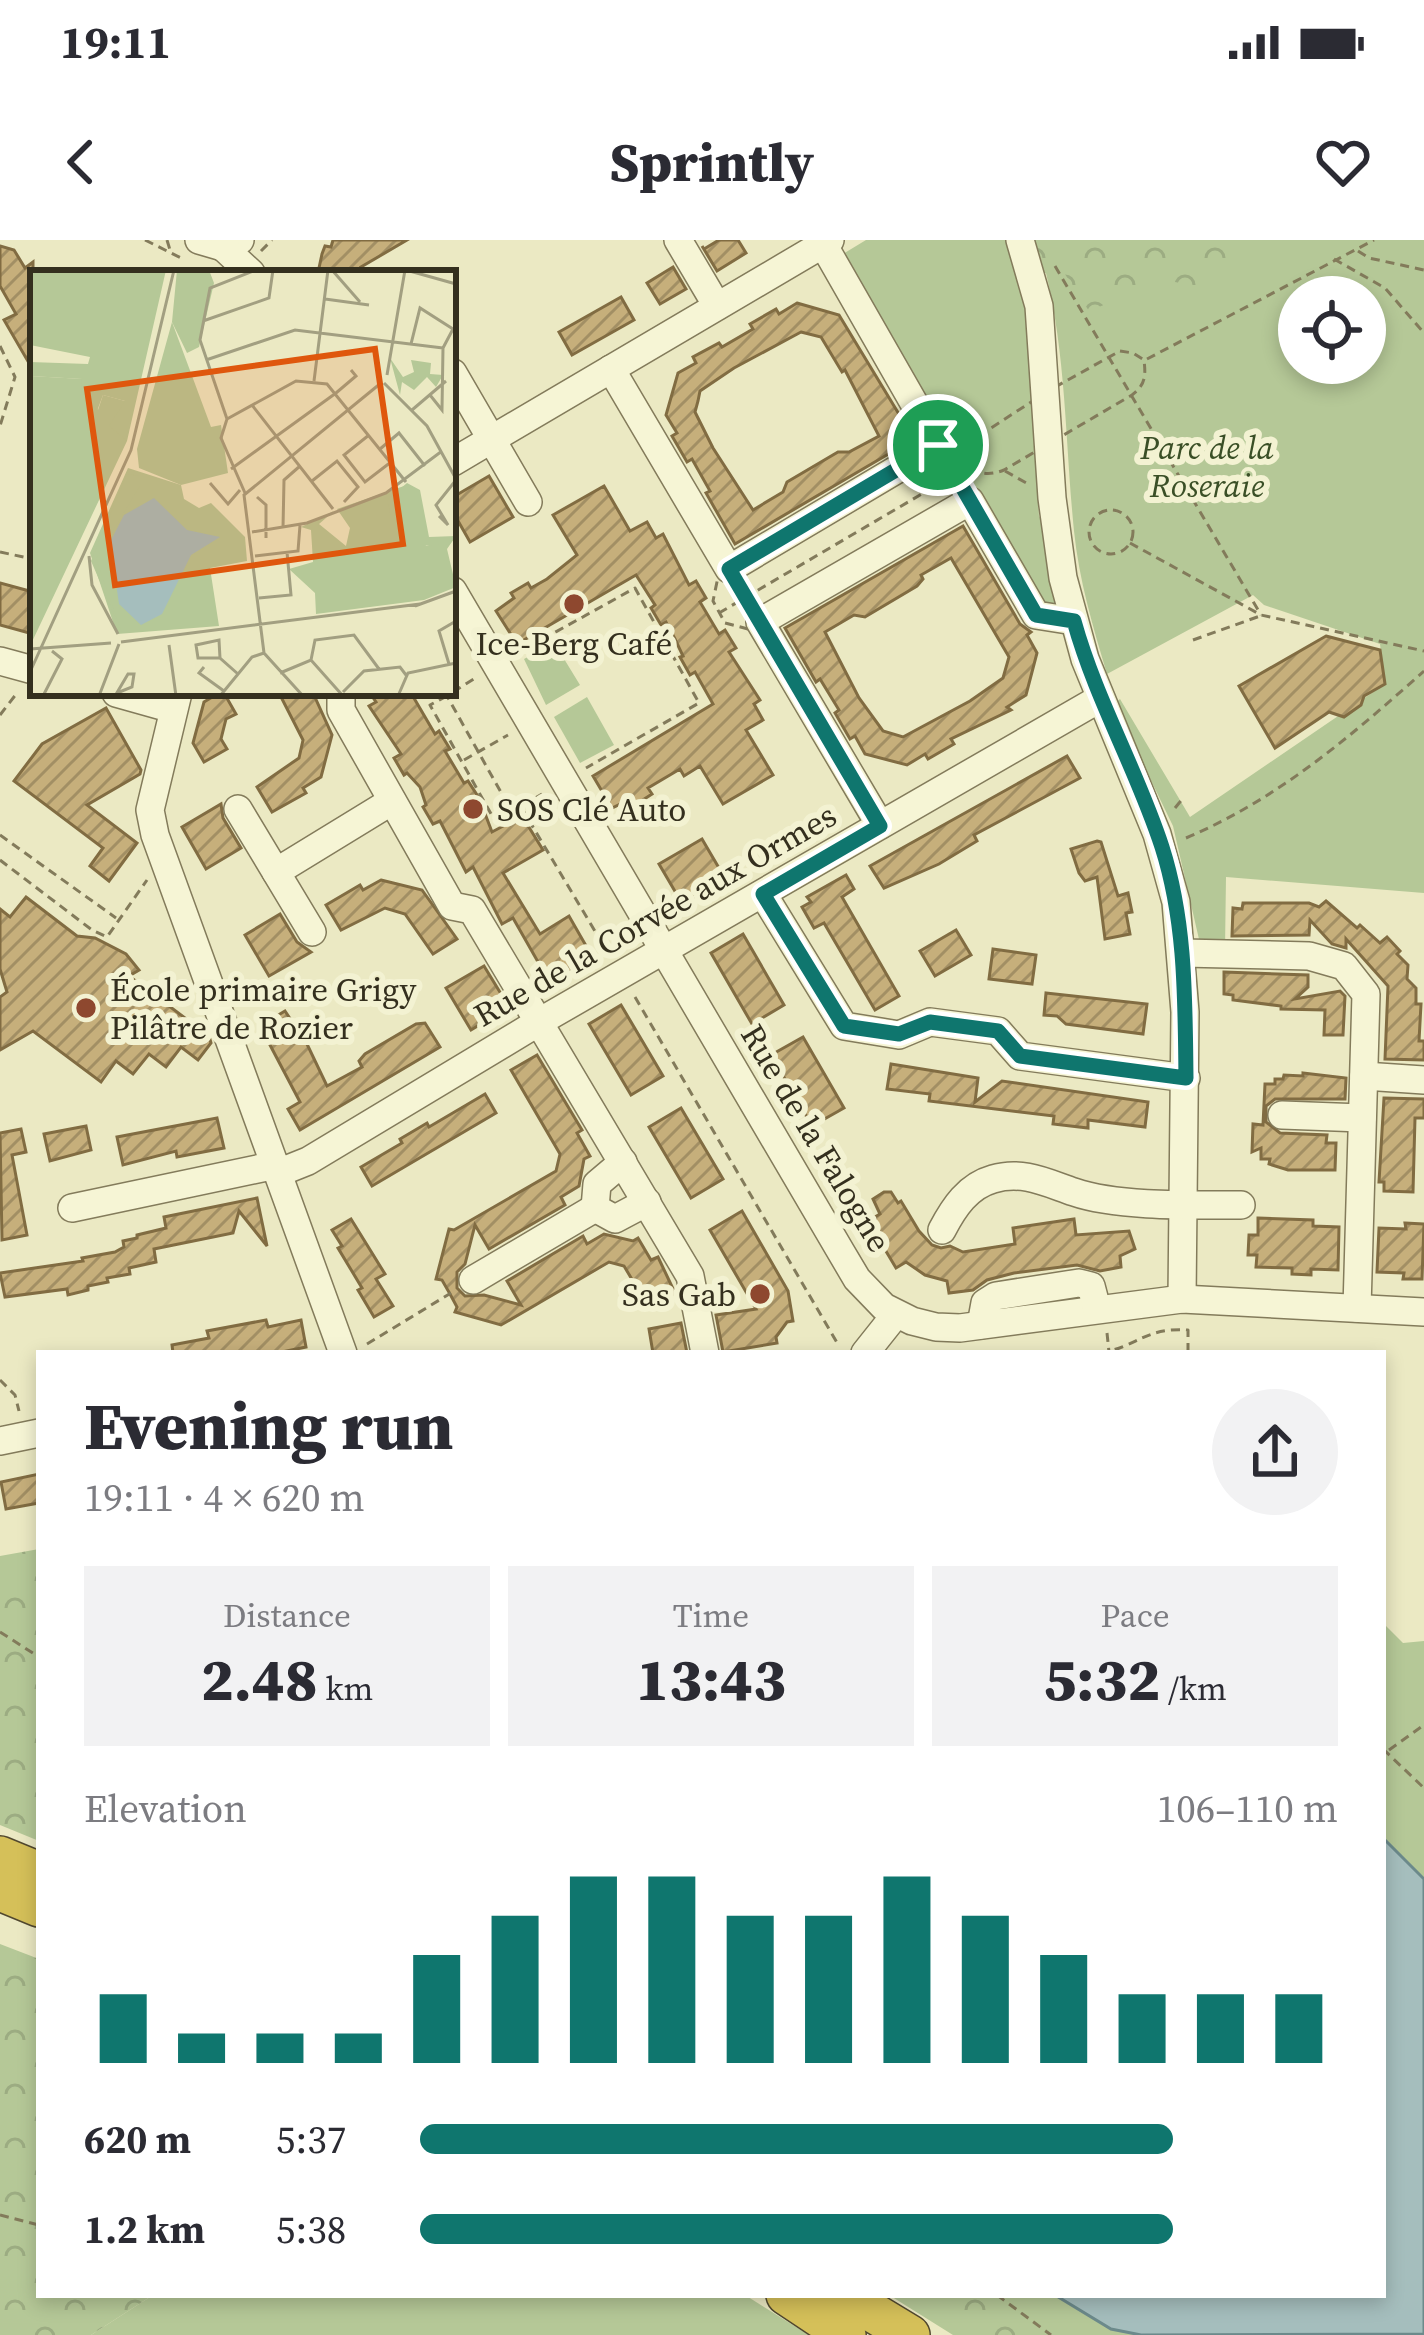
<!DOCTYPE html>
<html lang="en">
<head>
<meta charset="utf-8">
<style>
  body { margin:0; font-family:"Source Serif 4",serif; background:#f2f2f3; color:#2b2b33; height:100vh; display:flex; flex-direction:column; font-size:45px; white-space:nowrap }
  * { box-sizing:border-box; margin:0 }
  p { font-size:39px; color:#7c7c81 }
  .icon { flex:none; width:66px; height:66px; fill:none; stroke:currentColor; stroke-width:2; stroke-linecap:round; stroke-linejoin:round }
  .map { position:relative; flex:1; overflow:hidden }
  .sheet { position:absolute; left:36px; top:1110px; width:1350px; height:948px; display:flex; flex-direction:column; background:#fff; border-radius:0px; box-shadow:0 6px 18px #0003 }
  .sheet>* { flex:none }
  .controls { position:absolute; left:1278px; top:36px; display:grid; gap:24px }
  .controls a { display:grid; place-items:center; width:108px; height:108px; border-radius:50%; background:#fff; box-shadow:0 6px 18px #0003; font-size:60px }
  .pin { position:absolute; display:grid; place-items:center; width:102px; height:102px; color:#fff; margin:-51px; border:6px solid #fff; border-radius:50%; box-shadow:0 3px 12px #0007 }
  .round { display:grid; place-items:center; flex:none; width:126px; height:126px; border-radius:63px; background:#f2f2f3 }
  .headline { display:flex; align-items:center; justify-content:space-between; height:204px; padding:0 48px }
  h1 { font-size:66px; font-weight:800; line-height:90px }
  .stats { display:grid; grid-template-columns:repeat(3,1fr); gap:18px; height:204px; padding:12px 48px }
  .stats div { display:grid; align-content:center; border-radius:0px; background:#f2f2f3; text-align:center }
  .stats b { font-size:60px; font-weight:800 }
  .stats small { font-size:33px; font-weight:400 }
  .stats p { font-size:33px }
  .chart { height:336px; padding:24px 48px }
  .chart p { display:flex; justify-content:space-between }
  .chart svg { width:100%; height:216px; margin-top:12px; stroke:#0f766e; stroke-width:6 }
  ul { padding:0 48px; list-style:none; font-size:39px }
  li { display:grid; grid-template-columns:192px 144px 1fr; align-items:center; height:90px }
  li i { height:30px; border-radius:15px; background:#0f766e }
  .status { display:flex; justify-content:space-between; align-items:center; height:84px; padding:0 60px; background:#fff; direction:ltr }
  .status svg { height:33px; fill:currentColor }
  header { display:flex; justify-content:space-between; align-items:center; height:156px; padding:0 48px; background:#fff; font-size:54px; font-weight:800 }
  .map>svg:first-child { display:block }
</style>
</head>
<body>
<div class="status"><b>19:11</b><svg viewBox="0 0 49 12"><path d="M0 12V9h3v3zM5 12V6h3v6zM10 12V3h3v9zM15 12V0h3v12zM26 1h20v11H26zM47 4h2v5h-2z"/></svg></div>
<header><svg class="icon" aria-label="back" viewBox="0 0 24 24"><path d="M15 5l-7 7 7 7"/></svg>Sprintly<svg class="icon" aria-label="heart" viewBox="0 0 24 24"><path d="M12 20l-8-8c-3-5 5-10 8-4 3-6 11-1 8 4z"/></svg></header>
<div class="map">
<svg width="1424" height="2095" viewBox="0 0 1424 2095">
  <defs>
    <pattern id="forest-crowns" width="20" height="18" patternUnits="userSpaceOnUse" patternTransform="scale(3)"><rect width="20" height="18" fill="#b5c897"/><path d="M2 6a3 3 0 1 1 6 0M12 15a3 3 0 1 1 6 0" fill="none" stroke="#9cac82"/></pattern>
    <pattern id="building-hatch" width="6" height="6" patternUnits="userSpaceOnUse" patternTransform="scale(3)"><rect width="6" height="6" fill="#c6af7b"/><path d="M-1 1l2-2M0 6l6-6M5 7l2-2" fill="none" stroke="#a28f64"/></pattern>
  </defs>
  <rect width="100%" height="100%" fill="#ebe9c3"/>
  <!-- green -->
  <g fill="#b5c897" fill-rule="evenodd">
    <polygon points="866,0 1008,0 1026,59 1039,276 1046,286 1059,367 1040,371 838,17"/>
    <path d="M1037,0h387v653l-198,-16 -1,72 -24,-1 -28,-122 -59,-122 6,-5 70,118 195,-133 -5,-40 -116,-39 -11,-10 -146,79c-14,-47 -28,-94 -33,-143 -10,-100 -7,-194 -37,-291zM1299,57h66v66h-66z"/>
    <polygon points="543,409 547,415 558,409 580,445 546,465 524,419"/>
    <polygon points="587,457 614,505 580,523 554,477"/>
    <polygon points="1383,1383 1403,1403 1424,1401 1424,2095 953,2095 889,2055 1383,2055"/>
    <polygon points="153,2055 745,2055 809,2095 91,2095"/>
  </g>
  <!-- forest -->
  <g fill="url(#forest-crowns)">
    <path d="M1026,0h227c-15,25 -22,61 -56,56l-17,-13 -15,-3 -76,31 -28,-43 -21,7z"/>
    <polygon points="39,1309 39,1601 0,1585 0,1316"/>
    <polygon points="0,1704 39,1719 39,2055 153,2055 91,2095 0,2095"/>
    <polygon points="915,2055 973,2055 1024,2095 977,2095"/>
  </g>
  <!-- water -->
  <polygon fill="#a5bebd" stroke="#6c8a8b" stroke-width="3" points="1383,1598 1424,1639 1424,2094 1141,2095 1111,2089 1055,2055 1383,2055"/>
  <!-- building -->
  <g fill="url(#building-hatch)" stroke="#816c42" stroke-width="3" fill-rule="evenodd">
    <polygon points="333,0 407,0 361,27 365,33 324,33 319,28 322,14 325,6 331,7"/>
    <polygon points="719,0 738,0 746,13 717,31 702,6 704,9"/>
    <polygon points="0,6 14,10 25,28 33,22 33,130 4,80 16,74 0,46"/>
    <polygon points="673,27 686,49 660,64 647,43"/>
    <polygon points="621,57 634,80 572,115 559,92"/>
    <path d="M797,63l42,12 75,124 -179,105 -29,-51 4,-2 -18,-32 -5,3 -15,-26 5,-3 -11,-18 12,-42 18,-10 -3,-6 26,-14 3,4 31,-18 -3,-5 26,-15 3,5zM801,92l20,5 21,35 3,-2 34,66 -30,16h-11l-51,30 -4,10 -30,18 -40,-62 -18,-36 3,-11 2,-10 34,-23z"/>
    <polygon points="489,236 513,277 470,302 453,272 453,257"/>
    <polygon points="604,246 630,291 647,282 656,298 663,294 689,345 696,341 706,358 700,362 719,394 725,390 736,408 729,412 760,460 754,464 763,480 746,490 773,535 723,564 700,526 684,536 680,529 648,548 652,554 635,565 631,559 612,568 593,536 713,464 695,432 690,435 680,417 683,416 675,399 666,382 661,385 651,368 655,365 636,335 517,404 496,371 514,358 511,353 528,343 531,348 547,339 577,315 553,275"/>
    <path d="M963,286l57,98 11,8 -4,3 10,18 -11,42 -19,12 4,3 -60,29 3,5 -26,15 -3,-5 -18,11 -42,-11 -10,-18 -5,3 -15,-26 4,-3 -19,-31 -4,3 -31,-54zM951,318l58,99 -6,21 -33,23 -67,36 -20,-6 -24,-33 -34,-66 29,-17 11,2 52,-31 6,-7 -2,-4z"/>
    <polygon points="0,343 33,352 33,394 0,385"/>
    <polygon points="1326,396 1380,410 1385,444 1364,456 1361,465 1344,477 1329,472 1275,508 1239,446"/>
    <polygon points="219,453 224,453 236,474 226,479 221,499 227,509 204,522 193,503 204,462"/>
    <polygon points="279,453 313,453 332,495 321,537 303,548 306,553 272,572 257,547 299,518 303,500"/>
    <polygon points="370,453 411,453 435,494 439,491 450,509 445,511 464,543 468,541 479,558 492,592 522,576 543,610 503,633 540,694 569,676 593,718 550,743 513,678 502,684 473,627 466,632 440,581 433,584 423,567 426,565 420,547 407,533 404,535 394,518 401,514 369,466 376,462"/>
    <polygon points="106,468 141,530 140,534 87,565 137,603 109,641 90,626 103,608 14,541 42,504"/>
    <polygon points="1067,516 1080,538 974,595 977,601 939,624 884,648 870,626"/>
    <polygon points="221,564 223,578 241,608 206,629 182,587"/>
    <polygon points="702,599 726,640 683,665 659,624"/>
    <polygon points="1097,601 1101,602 1118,656 1128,653 1132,672 1126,673 1130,694 1105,699 1097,637 1085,641 1079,633 1071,609"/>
    <polygon points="846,635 854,649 842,657 899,756 875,770 824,683 814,688 802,667 811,662 807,657"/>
    <polygon points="381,640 422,650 457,699 433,714 405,674 385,668 341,690 326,665 360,645 363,650"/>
    <polygon points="26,657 77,696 95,698 126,714 139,730 129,736 209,796 211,803 198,820 181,807 166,827 149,814 133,834 116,821 101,842 33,791 0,810 0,757 7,752 0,729 0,669 10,677"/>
    <polygon points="1326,661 1357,688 1360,685 1380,703 1387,697 1400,711 1397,714 1408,725 1407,739 1416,748 1416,764 1421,764 1419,801 1424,801 1424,820 1385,819 1388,746 1346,699 1346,708 1332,704 1310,680 1309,695 1232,696 1233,668 1242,669 1243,663 1309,663 1319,667"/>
    <polygon points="280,674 297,702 311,712 269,736 245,695"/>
    <polygon points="956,690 971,715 935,736 920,711"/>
    <polygon points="743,694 784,765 752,784 711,713"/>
    <polygon points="993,709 1036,715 1032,744 989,739"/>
    <polygon points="484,726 509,767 471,790 446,748"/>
    <polygon points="1224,732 1308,735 1308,747 1295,759 1340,751 1345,756 1343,795 1324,795 1325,770 1281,769 1281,766 1233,760 1233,755 1224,754"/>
    <polygon points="1046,753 1147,764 1143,794 1066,784 1057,776 1044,775"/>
    <polygon points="621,765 663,836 631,855 589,784"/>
    <polygon points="285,771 307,804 327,846 362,827 359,821 365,814 416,784 425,783 440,807 300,890 288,869 300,862 260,786"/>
    <polygon points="803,797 844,868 812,886 771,815"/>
    <polygon points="537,815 582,890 577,893 590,916 584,919 579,946 561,957 565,965 489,1009 475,985 465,1024 457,1032 457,1048 465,1056 484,1055 521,1065 507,1041 583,996 587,1004 604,994 633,1001 638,998 651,1020 658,1017 675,1053 649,1068 624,1026 609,1022 501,1085 455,1072 457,1067 450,1054 442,1040 436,1039 449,989 454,990 556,931 560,914 511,830"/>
    <polygon points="891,824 978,838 975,862 1002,841 1148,862 1145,887 1088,880 1088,888 1053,884 1054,876 929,861 930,854 887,849"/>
    <polygon points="1303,833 1346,838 1345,859 1275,859 1266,866 1266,882 1280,893 1327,895 1326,903 1336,903 1335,930 1288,930 1269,924 1270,919 1261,919 1261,908 1252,912 1253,884 1263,885 1265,844 1275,844 1275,839 1283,839 1284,835 1303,836"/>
    <polygon points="485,854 496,873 372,946 361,927 402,903 400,899 427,883 429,887"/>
    <polygon points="1384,858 1424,859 1424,878 1415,878 1413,952 1384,951 1384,942 1379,942"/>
    <polygon points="681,868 723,939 691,958 649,887"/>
    <polygon points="217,878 224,908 177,917 176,911 123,925 117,897"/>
    <polygon points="86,886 91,910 50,921 44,894"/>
    <polygon points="21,889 26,912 12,915 27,995 2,1000 0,893"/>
    <polygon points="884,952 891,952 898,963 901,961 919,991 932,1005 941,1008 950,1006 963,1012 1015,1004 1013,988 1074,979 1076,995 1129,991 1135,1009 1120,1016 1121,1027 1100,1031 1077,1025 1014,1033 987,1040 973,1050 949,1053 947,1041 925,1035 906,1022 896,1028 868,981 880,974 873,959"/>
    <polygon points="257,958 267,1006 239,971 233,993 154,1009 156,1022 129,1028 130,1034 107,1038 108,1042 88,1046 88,1050 68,1055 67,1049 5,1057 0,1033 83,1021 82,1018 115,1012 124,1007 123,1001 137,998 137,995 166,988 164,977"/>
    <polygon points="742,971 788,1051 793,1081 787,1082 776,1097 777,1103 723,1112 716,1075 756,1069 710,990"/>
    <polygon points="1258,978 1313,980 1313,986 1339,987 1338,1030 1311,1029 1311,1035 1292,1034 1292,1028 1256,1027 1257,1015 1248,1015 1249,995 1258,995"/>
    <polygon points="351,979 385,1034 376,1039 393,1066 374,1077 358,1050 362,1048 338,1008 342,1006 332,990"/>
    <polygon points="1405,983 1424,984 1422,1039 1403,1039 1404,1033 1377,1032 1379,988 1406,989"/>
    <polygon points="266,1080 268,1087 301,1080 306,1107 277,1113 173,1113 172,1105 209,1098 207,1091"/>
    <polygon points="681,1083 687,1113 653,1113 649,1089"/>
    <polygon points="39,1234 39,1263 6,1269 1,1242"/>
  </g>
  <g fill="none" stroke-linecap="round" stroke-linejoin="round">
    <defs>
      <g id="minor">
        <polyline points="199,0 223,7 240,0"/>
        <polyline points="678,0 717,66"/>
        <polyline points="1020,0 1039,66 1052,258 1063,338 1085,419 1157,594 1176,662 1185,772 1182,1059"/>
        <polyline points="223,7 251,33"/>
        <polyline points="611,129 729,329 938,205 823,4"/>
        <polyline points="453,133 528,262"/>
        <polyline points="453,222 830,0"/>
        <polyline points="453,351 841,1012 857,1039 884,1067 912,1081 936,1087 960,1088 1182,1059 1424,1072"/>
        <polyline points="0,421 33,430"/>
        <polyline points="116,453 173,469"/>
        <polyline points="178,453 150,570 155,595 343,1113"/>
        <polyline points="341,453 341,470 452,666 472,670 690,1036 705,1113"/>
        <polyline points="238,569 312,692"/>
        <polyline points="880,585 760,382 970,261 1036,375 1074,381"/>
        <polyline points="276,632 392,561"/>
        <polyline points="763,654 844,786 899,795 930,782 998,791 1020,816 1186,838"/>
        <polyline points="1183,713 1309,716 1344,726 1366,754 1357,1068"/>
        <polyline points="1364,836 1424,840"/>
        <polyline points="1282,875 1362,878"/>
        <polyline points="623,922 597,944 595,968 615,979 647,962"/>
        <polyline points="278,933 308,921 539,782 1099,459"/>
        <polyline points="72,968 276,925"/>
        <path d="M942,990c12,-23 26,-44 51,-51 30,-9 54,4 81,13 43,15 120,13 167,13"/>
        <polyline points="473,1040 595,968"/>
        <polyline points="981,1085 985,1063 996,1056 1079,1043 1091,1046 1097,1069"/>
        <polyline points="865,1113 896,1074"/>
        <polyline points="0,1201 39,1193"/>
      </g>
      <g id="highway">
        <polyline points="0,1616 39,1632"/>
        <polyline points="0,1651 39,1667"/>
        <polyline points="786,2055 846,2095"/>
        <polyline points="844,2055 910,2095"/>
      </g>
    </defs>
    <!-- minor casing -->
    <use href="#minor" stroke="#837b5b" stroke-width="30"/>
    <!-- highway casing -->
    <use href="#highway" stroke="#51482f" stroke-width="42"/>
    <!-- path -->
    <g stroke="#837b5b" stroke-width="3" stroke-dasharray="9 6" stroke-linecap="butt">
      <polyline points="145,0 181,18"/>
      <polyline points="167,0 170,10"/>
      <polyline points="261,11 272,0"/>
      <polyline points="1358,11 1369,18 1424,30"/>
      <polyline points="1334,19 1385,48 1424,93"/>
      <polyline points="1055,26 1261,375"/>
      <polyline points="0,106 15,137 0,186"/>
      <path d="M1120,111l13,2 11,7c2,17 1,25 -12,35l-128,75c-24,10 -44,-2 -33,-29l77,-50z"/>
      <polyline points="1147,119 1374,0"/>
      <polyline points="1005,231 1028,244"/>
      <circle cx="1111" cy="292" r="22"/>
      <polyline points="1130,303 1261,375 1424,411"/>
      <polyline points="0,312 33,319"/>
      <polygon points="729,329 760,382 748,389 725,383 713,361 718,337"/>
      <polyline points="719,373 966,228"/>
      <polyline points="1193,400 1260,376"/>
      <polyline points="516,414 635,348 699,463 586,528"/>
      <polyline points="453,452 477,437"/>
      <polyline points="451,453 447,456 512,572 542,554"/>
      <polyline points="447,456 430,465 495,581 510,572"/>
      <polyline points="0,475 17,453"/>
      <polyline points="464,520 508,495"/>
      <polyline points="521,567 608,713"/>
      <polyline points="1175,568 1184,557"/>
      <polyline points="0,595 116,678"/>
      <path d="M1186,598c92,-39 164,-101 238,-167"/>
      <polyline points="0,620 92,690 107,697 147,640"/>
      <polyline points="635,757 839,1106"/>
      <polyline points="1107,1093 1109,1112"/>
      <polyline points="367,1104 451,1053"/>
      <path d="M1100,1113c37,-6 45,-26 88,-23v23"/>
      <polyline points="0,1140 15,1155 19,1171"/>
      <polyline points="0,1392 39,1417"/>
      <polyline points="1383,1509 1424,1548"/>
      <polyline points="1389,1510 1424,1485"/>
      <polyline points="0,1975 39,1985"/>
      <polyline points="997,2055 1051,2095"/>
    </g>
    <!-- minor -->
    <use href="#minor" stroke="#f6f5d5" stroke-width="27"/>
    <!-- highway -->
    <use href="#highway" stroke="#d5c059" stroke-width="39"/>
  </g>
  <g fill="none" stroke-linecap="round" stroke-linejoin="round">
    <defs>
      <path id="route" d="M938,205l98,170 38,6c22,79 63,149 88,226 24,75 23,153 24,231l-166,-22 -22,-25 -68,-9 -31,12 -55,-8 -81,-132 117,-68 -151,-257z"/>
    </defs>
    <!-- route casing -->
    <use href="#route" stroke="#fff" stroke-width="24"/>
    <!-- route -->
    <use href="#route" stroke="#0f766e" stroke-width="15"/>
  </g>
  <!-- markers -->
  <g fill="#8e482f" stroke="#f3f2d2" stroke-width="4.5">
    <circle cx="574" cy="364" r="12"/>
    <circle cx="473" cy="569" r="12"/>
    <circle cx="86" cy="768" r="12"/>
    <circle cx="760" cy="1054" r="12"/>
  </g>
  <g text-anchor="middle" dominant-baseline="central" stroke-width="12" stroke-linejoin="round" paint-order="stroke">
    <!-- park labels -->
    <g font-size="33" font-style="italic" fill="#3a4f26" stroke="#f3f2d2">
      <text x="1207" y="207">Parc de la<tspan x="1207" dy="38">Roseraie</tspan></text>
    </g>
    <!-- poi labels -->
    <g font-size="33" fill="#342f1e" stroke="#f3f2d2" text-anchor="start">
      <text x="574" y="403" text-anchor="middle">Ice-Berg Café</text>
      <text x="497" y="569">SOS Clé Auto</text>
      <text x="110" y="749">École primaire Grigy<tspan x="110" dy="38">Pilâtre de Rozier</tspan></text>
      <text x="736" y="1054" text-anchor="end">Sas Gab</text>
    </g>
    <!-- street labels -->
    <g font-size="33" fill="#342f1e" stroke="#f3f2d2">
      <text transform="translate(655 675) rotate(-30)">Rue de la Corvée aux Ormes</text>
      <text transform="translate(816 898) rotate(59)">Rue de la Falogne</text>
    </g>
  </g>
  <!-- overview -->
  <g transform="translate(30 30)">
    <rect width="426" height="426" fill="#ebe9c3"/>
    <path d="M147,0h32l5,13 -15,64 -12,6 -15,-31zM360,88l13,19 11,-5 -3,-12 20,3 -1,11 13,1 -7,12 -9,-10 -13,13 -12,-8 -2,13zM0,106l53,3 15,31 5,-15 22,6 2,40 -97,205zM98,198l53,17 3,14 15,9 12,-5 34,34 2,24 -37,7 9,58 -102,8 -27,-81zM377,215l19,61 30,-10 -9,13 9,38 -32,13 -108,14 -1,-21 -26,-24 24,-7 -2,-32 -10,-3 33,-16 -15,13 27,22 4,-18 -13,-19z" fill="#b5c897"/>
    <path d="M0,0h136l-39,171 -18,-15 16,-25 -22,-6 -6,16 -16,-18 1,-14 -52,-3v-14l58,2 2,-7 -60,-12zM142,52l39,105 10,-2 7,48 -47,12 -42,-17 -2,-19zM97,204l13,2v10l-44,73 25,71 -30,-69zM377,213l13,7 9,47 27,-1 -6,8 -30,2 -29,-29 -4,-17z" fill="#b5c897"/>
    <path d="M124,228l33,32 33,7 -29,18 -29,59 -21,11 -22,-21 -9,-62 14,-27z" fill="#a5bebd"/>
    <path fill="none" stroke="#a29f81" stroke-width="3" d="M302,0l28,32M376,0l50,14M295,29l44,6M173,51l66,-23 4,-28M381,74l9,-36 33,21 -10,19 -1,62 -12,-15M176,90l89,-30 148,18M357,105l18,-105M284,111l14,-111M354,113l43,43 29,53M222,135l81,104M382,140l34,-29M197,149l69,-38 31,3 79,98M339,165l-25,20 21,27 26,-20M350,179l19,-16 26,33M201,199l105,-76 20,-17 -5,-6M282,211l25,-20 21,26 -14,15M180,213l18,21 12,-14M215,223l-24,-55 6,-19 -27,-79 10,-52 46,-18M227,227l9,8v33M409,246l9,9 -12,-20 20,-25M253,258l1,-48 16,-14M222,262l55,-9 79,-30 56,-42M59,286l3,29 26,49M225,286l43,-5 2,-26M229,328l32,-3 -4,-43M385,336l41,-15M91,372l299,-38M139,375l7,51M0,379l81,-6M190,388h-22l-2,-13 23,-5 1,18 18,16M281,390l4,-20 39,-5 25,34M419,394l-10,-33 17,-10M174,397l-5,6 25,18M0,402l101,-222 43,-180M250,403l31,-13 32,36M313,422l21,-21 36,-4 6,8M13,426l19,-37 -10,-8M69,426l20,-52M85,426l13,-22h6l-2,13 -15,6M190,426l32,-39 12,-4M273,426l-39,-43 -20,-158 137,-112M368,426l10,-23 48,-10"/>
    <path fill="#df570d" fill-opacity="0.15" stroke="#df570d" stroke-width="6" d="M345,79l28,195 -288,41 -28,-196z"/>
    <rect width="426" height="426" fill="none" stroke="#342f1e" stroke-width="6"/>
  </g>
</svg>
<div class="controls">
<a><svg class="icon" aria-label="locate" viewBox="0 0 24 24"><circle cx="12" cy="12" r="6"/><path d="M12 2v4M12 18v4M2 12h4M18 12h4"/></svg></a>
</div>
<div class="pin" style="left:938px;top:205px;background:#1e9e55"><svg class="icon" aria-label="arrive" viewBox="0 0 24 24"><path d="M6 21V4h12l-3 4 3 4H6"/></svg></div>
<section class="sheet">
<div class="headline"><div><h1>Evening run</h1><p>19:11 · 4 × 620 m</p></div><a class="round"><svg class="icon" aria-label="share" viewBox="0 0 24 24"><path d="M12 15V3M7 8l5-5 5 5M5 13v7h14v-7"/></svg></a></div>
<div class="stats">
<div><p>Distance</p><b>2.48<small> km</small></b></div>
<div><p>Time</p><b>13:43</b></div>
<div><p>Pace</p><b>5:32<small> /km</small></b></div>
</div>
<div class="chart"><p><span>Elevation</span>106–110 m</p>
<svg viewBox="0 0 160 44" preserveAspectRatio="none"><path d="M5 44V30M15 44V38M25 44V38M35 44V38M45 44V22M55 44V14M65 44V6M75 44V6M85 44V14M95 44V14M105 44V6M115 44V14M125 44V22M135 44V30M145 44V30M155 44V30"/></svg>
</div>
<ul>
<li><b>620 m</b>5:37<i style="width:82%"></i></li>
<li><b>1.2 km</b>5:38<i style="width:82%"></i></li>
</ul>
</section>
</div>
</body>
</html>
